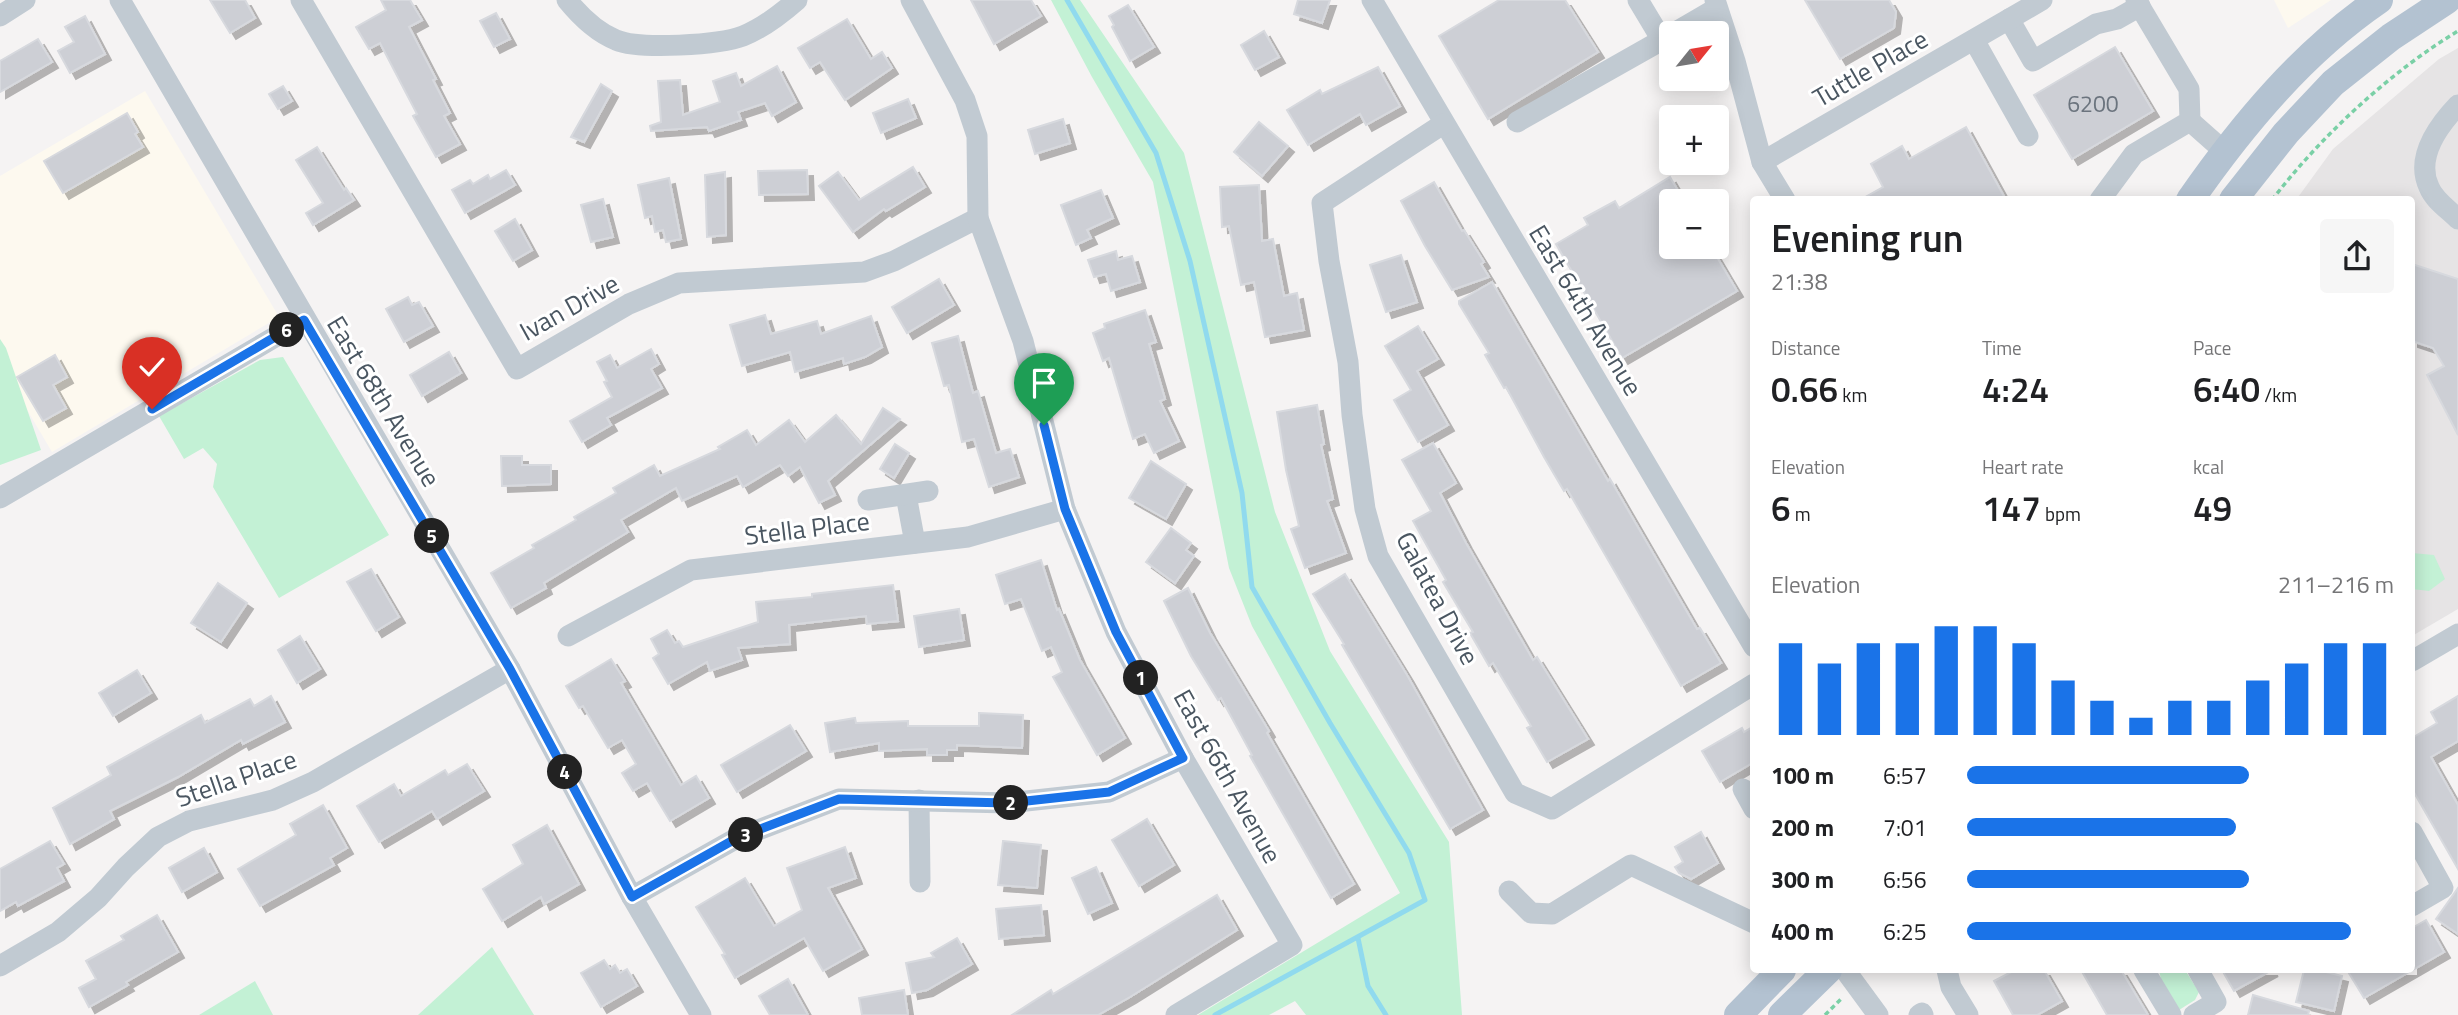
<!DOCTYPE html>
<html lang="en">
<head>
<meta charset="utf-8">
<style>
  body { margin:0; font-family:"Titillium Web",sans-serif; background:#f6f6f6; color:#202124; height:100vh; display:flex; flex-direction:column; font-size:26px; white-space:nowrap }
  * { box-sizing:border-box; margin:0 }
  p { font-size:23px; color:#757577 }
  .icon { flex:none; width:38px; height:38px; fill:none; stroke:currentColor; stroke-width:2; stroke-linecap:round; stroke-linejoin:round }
  .map { position:relative; flex:1; overflow:hidden }
  .side { position:absolute; left:1750px; top:196px; width:665px; height:777px; display:flex; flex-direction:column; background:#fff; border-radius:7px; box-shadow:0 4px 18px #0003 }
  .side>* { flex:none }
  .needle { width:46px; rotate:60deg }
  .buttons { position:absolute; left:1659px; top:21px; display:grid; gap:14px }
  .buttons a { display:grid; place-items:center; width:70px; height:70px; border-radius:7px; background:#fff; box-shadow:0 4px 18px #0003; font-size:35px }
  .pin { position:absolute; display:grid; place-items:center; width:60px; height:60px; color:#fff; margin:-72px -30px; border-radius:50% 50% 50% 0; rotate:-45deg; box-shadow:0 0 7px #0007 }
  .pin .icon { rotate:45deg }
  .km { position:absolute; width:35px; height:35px; margin:-18px; border-radius:50%; background:#222; color:#fff; font-size:19px; line-height:35px; text-align:center }
  .round { display:grid; place-items:center; flex:none; width:74px; height:74px; border-radius:7px; background:#f6f6f6 }
  .headline { display:flex; align-items:center; justify-content:space-between; height:119px; padding:0 21px }
  h1 { font-size:38px; font-weight:600; line-height:52px }
  .metrics { display:grid; grid-template-columns:repeat(3,1fr); gap:10px; height:119px; padding:7px 21px }
  .metrics div { display:grid; align-content:center }
  .metrics b { font-size:35px; font-weight:600 }
  .metrics small { font-size:19px; font-weight:400 }
  .metrics p { font-size:19px }
  .chart { height:196px; padding:14px 21px }
  .chart p { display:flex; justify-content:space-between }
  .chart svg { width:100%; height:126px; margin-top:7px; stroke:#1a73e8; stroke-width:6 }
  ul { padding:0 21px; list-style:none; font-size:23px }
  li { display:grid; grid-template-columns:112px 84px 1fr; align-items:center; height:52px }
  li i { height:18px; border-radius:9px; background:#1a73e8 }
  .map>svg:first-child { display:block }
</style>
</head>
<body>
<div class="map">
<svg width="2458" height="1015" viewBox="0 0 2458 1015">
  <defs>
    <filter id="shadow"><feDropShadow dx="6" dy="6" stdDeviation="0" flood-color="#0004"/></filter>
  </defs>
  <rect width="100%" height="100%" fill="#f5f3f3"/>
  <!-- commercial -->
  <g fill="#fdf9ef">
    <polygon points="2274,0 2331,0 2288,28"/>
    <polygon points="145,91 279,317 52,452 0,364 0,176"/>
  </g>
  <!-- education -->
  <polygon fill="#e6e4e5" points="2458,48 2458,609 2412,636 2412,200 2296,200 2333,149 2439,59"/>
  <!-- green -->
  <g fill="#c3f1d5">
    <polygon points="1051,0 1080,0 1184,153 1275,512 1330,651 1449,842 1462,1015 1306,1015 1295,1001 1269,1015 1198,1015 1400,893 1252,626 1229,568 1153,182 1092,77"/>
    <polygon points="0,339 6,348 41,450 0,465"/>
    <polygon points="283,357 389,535 279,598 213,487 217,464 203,448 184,459 159,416 260,360"/>
    <polygon points="2412,553 2434,555 2445,579 2429,591 2412,589"/>
    <polygon points="492,947 534,1015 418,1015"/>
    <polygon points="2159,970 2185,970 2199,992 2195,1000 2179,1010 2164,993"/>
    <polygon points="255,981 273,1015 199,1015"/>
  </g>
  <g fill="none" stroke-linecap="round" stroke-linejoin="round">
    <!-- stream -->
    <g stroke="#90daee" stroke-width="5">
      <polyline points="1067,0 1156,153 1190,261 1242,493 1252,587 1330,723 1409,853 1425,900 1215,1015"/>
      <polyline points="1358,938 1368,986 1386,1015"/>
    </g>
  </g>
  <!-- building -->
  <g fill="#cdcfd5" stroke="#d7d9de" stroke-width="2" filter="url(#shadow)">
    <polygon points="210,0 245,0 255,18 230,33"/>
    <polygon points="381,0 410,0 422,20 409,27 436,79 433,80 450,113 444,116 460,144 436,157 413,116 417,114 380,43 369,49 356,27 386,10"/>
    <polygon points="971,0 1031,0 1041,16 994,44"/>
    <polygon points="1298,0 1330,0 1322,23 1294,14"/>
    <polygon points="1499,0 1565,0 1598,52 1488,119 1439,36"/>
    <polygon points="1805,0 1889,0 1896,12 1894,28 1840,59"/>
    <polygon points="1128,5 1154,47 1130,61 1112,27 1114,25 1109,16"/>
    <polygon points="496,13 510,39 494,47 480,21"/>
    <polygon points="85,16 105,54 70,73 58,51 74,42 65,27"/>
    <polygon points="847,19 871,59 882,52 892,68 845,100 820,62 810,68 798,48"/>
    <polygon points="1264,31 1279,57 1255,70 1241,45"/>
    <polygon points="38,39 52,62 0,92 0,61"/>
    <polygon points="2115,47 2153,111 2072,159 2034,95"/>
    <polygon points="777,66 796,102 772,116 765,103 738,112 741,120 709,131 707,127 651,131 650,126 661,122 658,81 680,80 683,115 720,102 713,81 736,73 741,86"/>
    <polygon points="1378,67 1400,106 1366,125 1360,114 1308,145 1287,110 1320,90 1322,94"/>
    <polygon points="601,84 612,91 584,142 571,137"/>
    <polygon points="283,86 292,101 278,109 269,94"/>
    <polygon points="908,99 916,118 881,133 873,113"/>
    <polygon points="127,113 138,132 135,134 143,147 63,193 44,161"/>
    <polygon points="1063,119 1070,143 1035,154 1028,130"/>
    <polygon points="1259,122 1288,146 1262,176 1234,152"/>
    <polygon points="1966,127 2006,200 1860,200 1883,187 1871,164 1902,146 1909,159"/>
    <polygon points="317,147 344,190 346,188 354,200 313,225 306,213 323,203 296,160"/>
    <polygon points="913,167 925,187 886,211 884,209 853,232 819,186 838,172 859,200"/>
    <polygon points="506,170 515,185 465,213 452,190 470,180 473,184 488,175 490,179"/>
    <polygon points="807,170 808,194 759,195 758,171"/>
    <polygon points="725,172 726,235 707,237 705,175"/>
    <polygon points="1670,177 1684,201 1671,201 1671,247 1711,247 1737,291 1622,358 1556,244 1588,225 1584,218 1615,201 1619,208"/>
    <polygon points="669,178 681,239 666,242 663,230 655,232 652,216 645,218 638,185"/>
    <polygon points="1434,182 1462,231 1464,230 1484,262 1481,264 1489,277 1452,290 1425,246 1401,201"/>
    <polygon points="1259,185 1262,241 1273,239 1284,296 1297,293 1304,330 1265,337 1254,282 1241,285 1229,226 1222,227 1220,187"/>
    <polygon points="1101,190 1113,218 1087,230 1091,238 1076,245 1061,205"/>
    <polygon points="603,199 613,237 591,242 581,205"/>
    <polygon points="515,219 532,250 513,261 495,231"/>
    <polygon points="1116,251 1118,260 1132,256 1140,282 1111,291 1106,274 1094,277 1088,260"/>
    <polygon points="1401,255 1417,302 1386,312 1370,265"/>
    <polygon points="2412,264 2458,279 2458,435 2427,375 2444,366 2433,348 2412,341"/>
    <polygon points="939,279 954,305 907,333 892,307"/>
    <polygon points="1492,282 1608,481 1610,479 1697,629 1700,628 1721,663 1681,686 1567,489 1564,491 1544,457 1506,387 1504,388 1485,355 1489,353 1459,304 1459,301"/>
    <polygon points="408,297 412,305 419,302 433,326 404,342 386,309"/>
    <polygon points="1145,310 1156,342 1149,344 1165,399 1160,401 1179,441 1154,453 1145,434 1133,439 1109,358 1103,361 1093,333 1105,328 1104,324"/>
    <polygon points="765,315 771,334 817,321 821,334 871,316 882,347 865,357 844,364 843,358 795,372 790,352 742,366 730,325"/>
    <polygon points="1418,326 1438,359 1417,371 1448,425 1418,442 1394,400 1411,390 1385,346"/>
    <polygon points="958,336 973,393 978,391 996,453 1010,449 1019,477 989,487 974,439 962,442 949,385 944,386 932,343"/>
    <polygon points="651,349 659,364 651,369 662,388 607,418 611,425 582,442 570,421 612,397 604,382 607,381 597,362 610,355 617,368"/>
    <polygon points="449,352 461,373 422,396 410,375"/>
    <polygon points="55,355 67,377 53,385 66,408 43,421 17,377"/>
    <polygon points="1317,405 1324,444 1321,445 1333,499 1327,501 1346,553 1305,568 1291,529 1299,526 1286,470 1277,412"/>
    <polygon points="883,408 900,419 828,481 835,495 819,503 800,467 788,476 780,465 743,487 737,476 682,501 676,488 621,520 628,532 544,583 546,588 511,608 491,573 534,548 532,545 576,520 574,517 616,493 613,488 654,465 660,476 720,449 718,447 747,430 756,445 789,420 805,442 836,415 861,444"/>
    <polygon points="1433,443 1456,483 1440,493 1466,543 1533,660 1537,657 1588,739 1547,762 1527,728 1531,726 1493,663 1489,666 1470,633 1473,632 1443,582 1446,580 1413,521 1431,511 1402,460"/>
    <polygon points="895,444 909,453 894,478 880,469"/>
    <polygon points="501,456 522,456 522,465 551,465 551,484 502,486"/>
    <polygon points="1151,461 1186,484 1166,519 1129,498"/>
    <polygon points="1171,528 1191,543 1186,550 1194,556 1175,583 1146,562"/>
    <polygon points="1041,560 1057,610 1059,609 1080,660 1125,738 1097,755 1053,677 1062,672 1051,647 1042,651 1021,599 1005,604 996,575"/>
    <polygon points="371,569 399,617 376,631 347,582"/>
    <polygon points="1345,574 1407,675 1483,810 1450,829 1342,645 1344,644 1313,594"/>
    <polygon points="218,583 247,603 221,642 191,623"/>
    <polygon points="893,585 898,621 867,624 866,616 789,625 790,644 738,648 742,660 710,671 707,662 668,684 653,658 659,654 651,639 667,630 675,643 679,641 683,647 758,622 756,602 812,597 812,594"/>
    <polygon points="1188,588 1210,633 1269,731 1267,733 1354,884 1331,898 1250,756 1252,755 1221,698 1218,700 1191,656 1164,601"/>
    <polygon points="959,609 964,640 919,647 914,616"/>
    <polygon points="300,636 320,669 297,683 278,650"/>
    <polygon points="611,659 625,681 621,683 681,785 696,776 709,798 670,821 647,783 633,791 622,773 636,764 622,740 608,748 583,706 579,708 566,686"/>
    <polygon points="137,670 151,693 113,716 99,693"/>
    <polygon points="271,696 285,722 243,744 241,740 178,777 110,811 114,819 70,844 53,808 111,775 107,767 201,715 205,723 250,699 254,706"/>
    <polygon points="2458,696 2458,741 2431,757 2458,805 2458,869 2412,789 2412,738 2437,723 2431,712"/>
    <polygon points="979,713 1023,715 1022,748 957,745 957,750 947,750 947,755 927,755 927,749 879,751 879,743 830,752 825,723 855,718 856,723 908,721 908,726 979,726"/>
    <polygon points="790,725 806,751 737,792 721,765"/>
    <polygon points="1754,726 1754,762 1720,782 1702,751 1742,728 1744,732"/>
    <polygon points="467,764 484,791 437,819 432,811 379,842 357,806 394,784 401,796 445,770 448,775"/>
    <polygon points="323,805 347,848 330,858 334,865 260,906 238,869 296,835 290,824"/>
    <polygon points="1147,819 1174,865 1139,886 1112,840"/>
    <polygon points="547,825 579,884 544,904 541,897 502,921 483,889 523,864 513,845"/>
    <polygon points="1701,832 1718,863 1691,879 1679,873 1675,867 1683,862 1675,847"/>
    <polygon points="50,841 64,864 57,868 64,881 18,906 16,902 0,911 0,869"/>
    <polygon points="1003,841 1041,845 1037,888 998,885"/>
    <polygon points="845,847 856,878 828,888 862,949 823,971 804,938 735,978 722,955 725,954 696,907 745,878 774,926 802,910 787,868"/>
    <polygon points="204,848 217,872 182,892 169,868"/>
    <polygon points="1096,867 1112,903 1088,914 1072,878"/>
    <polygon points="2458,888 2458,934 2436,919"/>
    <polygon points="1217,895 1237,930 1130,997 1098,1015 1012,1015 1051,990 1053,994"/>
    <polygon points="1041,905 1044,935 999,939 996,909"/>
    <polygon points="157,915 178,952 126,982 128,985 89,1007 79,988 96,979 86,961 124,940 121,936"/>
    <polygon points="2426,920 2444,952 2364,998 2347,970 2412,970 2412,928"/>
    <polygon points="957,938 972,964 927,990 912,993 906,963 934,957 931,953"/>
    <polygon points="604,960 610,969 615,965 620,973 627,969 637,986 601,1007 581,973"/>
    <polygon points="2015,970 2044,970 2062,1001 2037,1015 2013,1015 1994,981"/>
    <polygon points="2081,970 2121,970 2148,1015 2107,1015"/>
    <polygon points="2222,970 2272,970 2234,991"/>
    <polygon points="2304,970 2318,970 2342,976 2334,1011 2296,1002"/>
    <polygon points="788,979 808,1015 770,1015 759,996"/>
    <polygon points="904,990 908,1015 862,1015 859,998"/>
    <polygon points="2253,995 2309,1011 2308,1015 2248,1015"/>
  </g>
  <g fill="none" stroke-linecap="round" stroke-linejoin="round">
    <!-- path -->
    <g stroke="#7ad0a6" stroke-width="3.5" stroke-dasharray="5 3.5" stroke-linecap="butt">
      <path d="M2272,200c48,-63 118,-128 186,-169"/>
      <polyline points="1825,1015 1843,997"/>
    </g>
    <!-- minor -->
    <g stroke="#c1cad2" stroke-width="21">
      <polyline points="120,0 510,669 632,897 701,1015"/>
      <polyline points="301,0 517,369 629,304 679,283 864,272 894,261 978,218"/>
      <path d="M567,0c13,16 29,32 49,40 23,10 104,5 127,-4 20,-8 38,-22 54,-36"/>
      <polyline points="911,0 965,100 977,136 978,218 1023,341 1065,509 1116,632 1183,758 1292,945 1176,1015"/>
      <polyline points="1372,0 1754,647"/>
      <polyline points="1638,0 1662,40 1671,35"/>
      <polyline points="1715,0 1735,61 1762,162 1785,200"/>
      <polyline points="0,16 25,0"/>
      <polyline points="2009,19 2033,61 2096,24 2117,19 2140,6"/>
      <polyline points="1674,33 1717,8"/>
      <polyline points="1974,40 2028,136"/>
      <path d="M2458,105c-20,21 -43,52 -29,82 5,13 19,22 29,32"/>
      <polyline points="2190,121 2225,152"/>
      <polyline points="1517,122 1662,40"/>
      <polyline points="1443,124 1322,203 1329,261 1348,362 1352,415 1365,509 1378,556 1515,793 1552,809 1754,684"/>
      <polyline points="1762,162 2042,0"/>
      <polyline points="2100,200 2134,154 2190,121 2189,89 2136,0"/>
      <polyline points="906,495 915,543"/>
      <polyline points="0,498 304,320"/>
      <polyline points="868,500 928,491"/>
      <polyline points="568,636 691,570 968,537 1065,509"/>
      <polyline points="2412,661 2458,634"/>
      <polyline points="1743,789 1754,809"/>
      <polyline points="919,800 920,882"/>
      <polyline points="2412,832 2443,888 2412,906"/>
      <polyline points="1509,891 1531,913 1552,914 1631,865 1754,923"/>
      <polyline points="632,897 737,838 839,799 1008,803 1109,792 1183,758"/>
      <polyline points="0,966 58,932 98,898 126,867 158,837 189,821 273,800 313,782 510,669"/>
      <polyline points="1845,970 1878,1015"/>
      <polyline points="1947,970 1951,987 1968,1015"/>
      <polyline points="2144,970 2171,1015"/>
      <polyline points="1919,1015 1922,1013 1923,1015"/>
      <polyline points="2194,1015 2216,1002 2198,970"/>
    </g>
    <!-- major -->
    <g stroke="#b3c2d1" stroke-width="28">
      <path d="M2190,200c53,-76 113,-148 189,-200"/>
      <polyline points="2233,200 2286,133 2333,83 2391,37 2447,0"/>
      <polyline points="1738,1015 1782,970"/>
      <polyline points="1782,1015 1828,970"/>
    </g>
  </g>
  <g fill="none" stroke-linecap="round" stroke-linejoin="round">
    <defs>
      <polyline id="route" points="152,409 304,320 510,669 632,897 737,838 839,799 1008,803 1109,792 1183,758 1116,632 1065,509 1044,425"/>
    </defs>
    <!-- route casing -->
    <use href="#route" stroke="#fff" stroke-width="14"/>
    <!-- route -->
    <use href="#route" stroke="#1a73e8" stroke-width="9"/>
  </g>
  <g text-anchor="middle" dominant-baseline="central" stroke-width="6" stroke-linejoin="round" paint-order="stroke">
    <!-- number labels -->
    <g font-size="23" fill="#6b747e">
      <text x="2093" y="103">6200</text>
    </g>
    <!-- street labels -->
    <g font-size="26" fill="#4a5661" stroke="#fff">
      <text transform="translate(1870 68) rotate(-30)">Tuttle Place</text>
      <text transform="translate(569 307) rotate(-29)">Ivan Drive</text>
      <text transform="translate(1586 310) rotate(59)">East 64th Avenue</text>
      <text transform="translate(384 401) rotate(59)">East 68th Avenue</text>
      <text transform="translate(807 528) rotate(-7)">Stella Place</text>
      <text transform="translate(1438 598) rotate(62)">Galatea Drive</text>
      <text transform="translate(1228 776) rotate(61)">East 66th Avenue</text>
      <text transform="translate(236 778) rotate(-19)">Stella Place</text>
    </g>
  </g>
</svg>
<div class="buttons">
<a><svg class="needle" viewBox="-14 -14 28 28"><path d="M0-13l5 13h-10z" fill="#e53935"/><path d="M0 13l5-13h-10z" fill="#757577"/></svg></a>
<a>+</a>
<a>−</a>
</div>
<div class="pin" style="left:1044px;top:425px;background:#1e9e55"><svg class="icon" aria-label="arrive" viewBox="0 0 24 24"><path d="M6 21V4h12l-3 4 3 4H6"/></svg></div>
<div class="pin" style="left:152px;top:409px;background:#d93025"><svg class="icon" aria-label="check" viewBox="0 0 24 24"><path d="M5 12l5 5 9-10"/></svg></div>
<b class="km" style="left:1141px;top:678px">1</b>
<b class="km" style="left:1011px;top:803px">2</b>
<b class="km" style="left:746px;top:835px">3</b>
<b class="km" style="left:565px;top:772px">4</b>
<b class="km" style="left:432px;top:536px">5</b>
<b class="km" style="left:287px;top:330px">6</b>
<section class="side">
<div class="headline"><div><h1>Evening run</h1><p>21:38</p></div><a class="round"><svg class="icon" aria-label="share" viewBox="0 0 24 24"><path d="M12 15V3M7 8l5-5 5 5M5 13v7h14v-7"/></svg></a></div>
<div class="metrics">
<div><p>Distance</p><b>0.66<small> km</small></b></div>
<div><p>Time</p><b>4:24</b></div>
<div><p>Pace</p><b>6:40<small> /km</small></b></div>
</div>
<div class="metrics">
<div><p>Elevation</p><b>6<small> m</small></b></div>
<div><p>Heart rate</p><b>147<small> bpm</small></b></div>
<div><p>kcal</p><b>49</b></div>
</div>
<div class="chart"><p><span>Elevation</span>211–216 m</p>
<svg viewBox="0 0 160 44" preserveAspectRatio="none"><path d="M5 44V12M15 44V19M25 44V12M35 44V12M45 44V6M55 44V6M65 44V12M75 44V25M85 44V32M95 44V38M105 44V32M115 44V32M125 44V25M135 44V19M145 44V12M155 44V12"/></svg>
</div>
<ul>
<li><b>100 m</b>6:57<i style="width:66%"></i></li>
<li><b>200 m</b>7:01<i style="width:63%"></i></li>
<li><b>300 m</b>6:56<i style="width:66%"></i></li>
<li><b>400 m</b>6:25<i style="width:90%"></i></li>
</ul>
</section>
</div>
</body>
</html>
